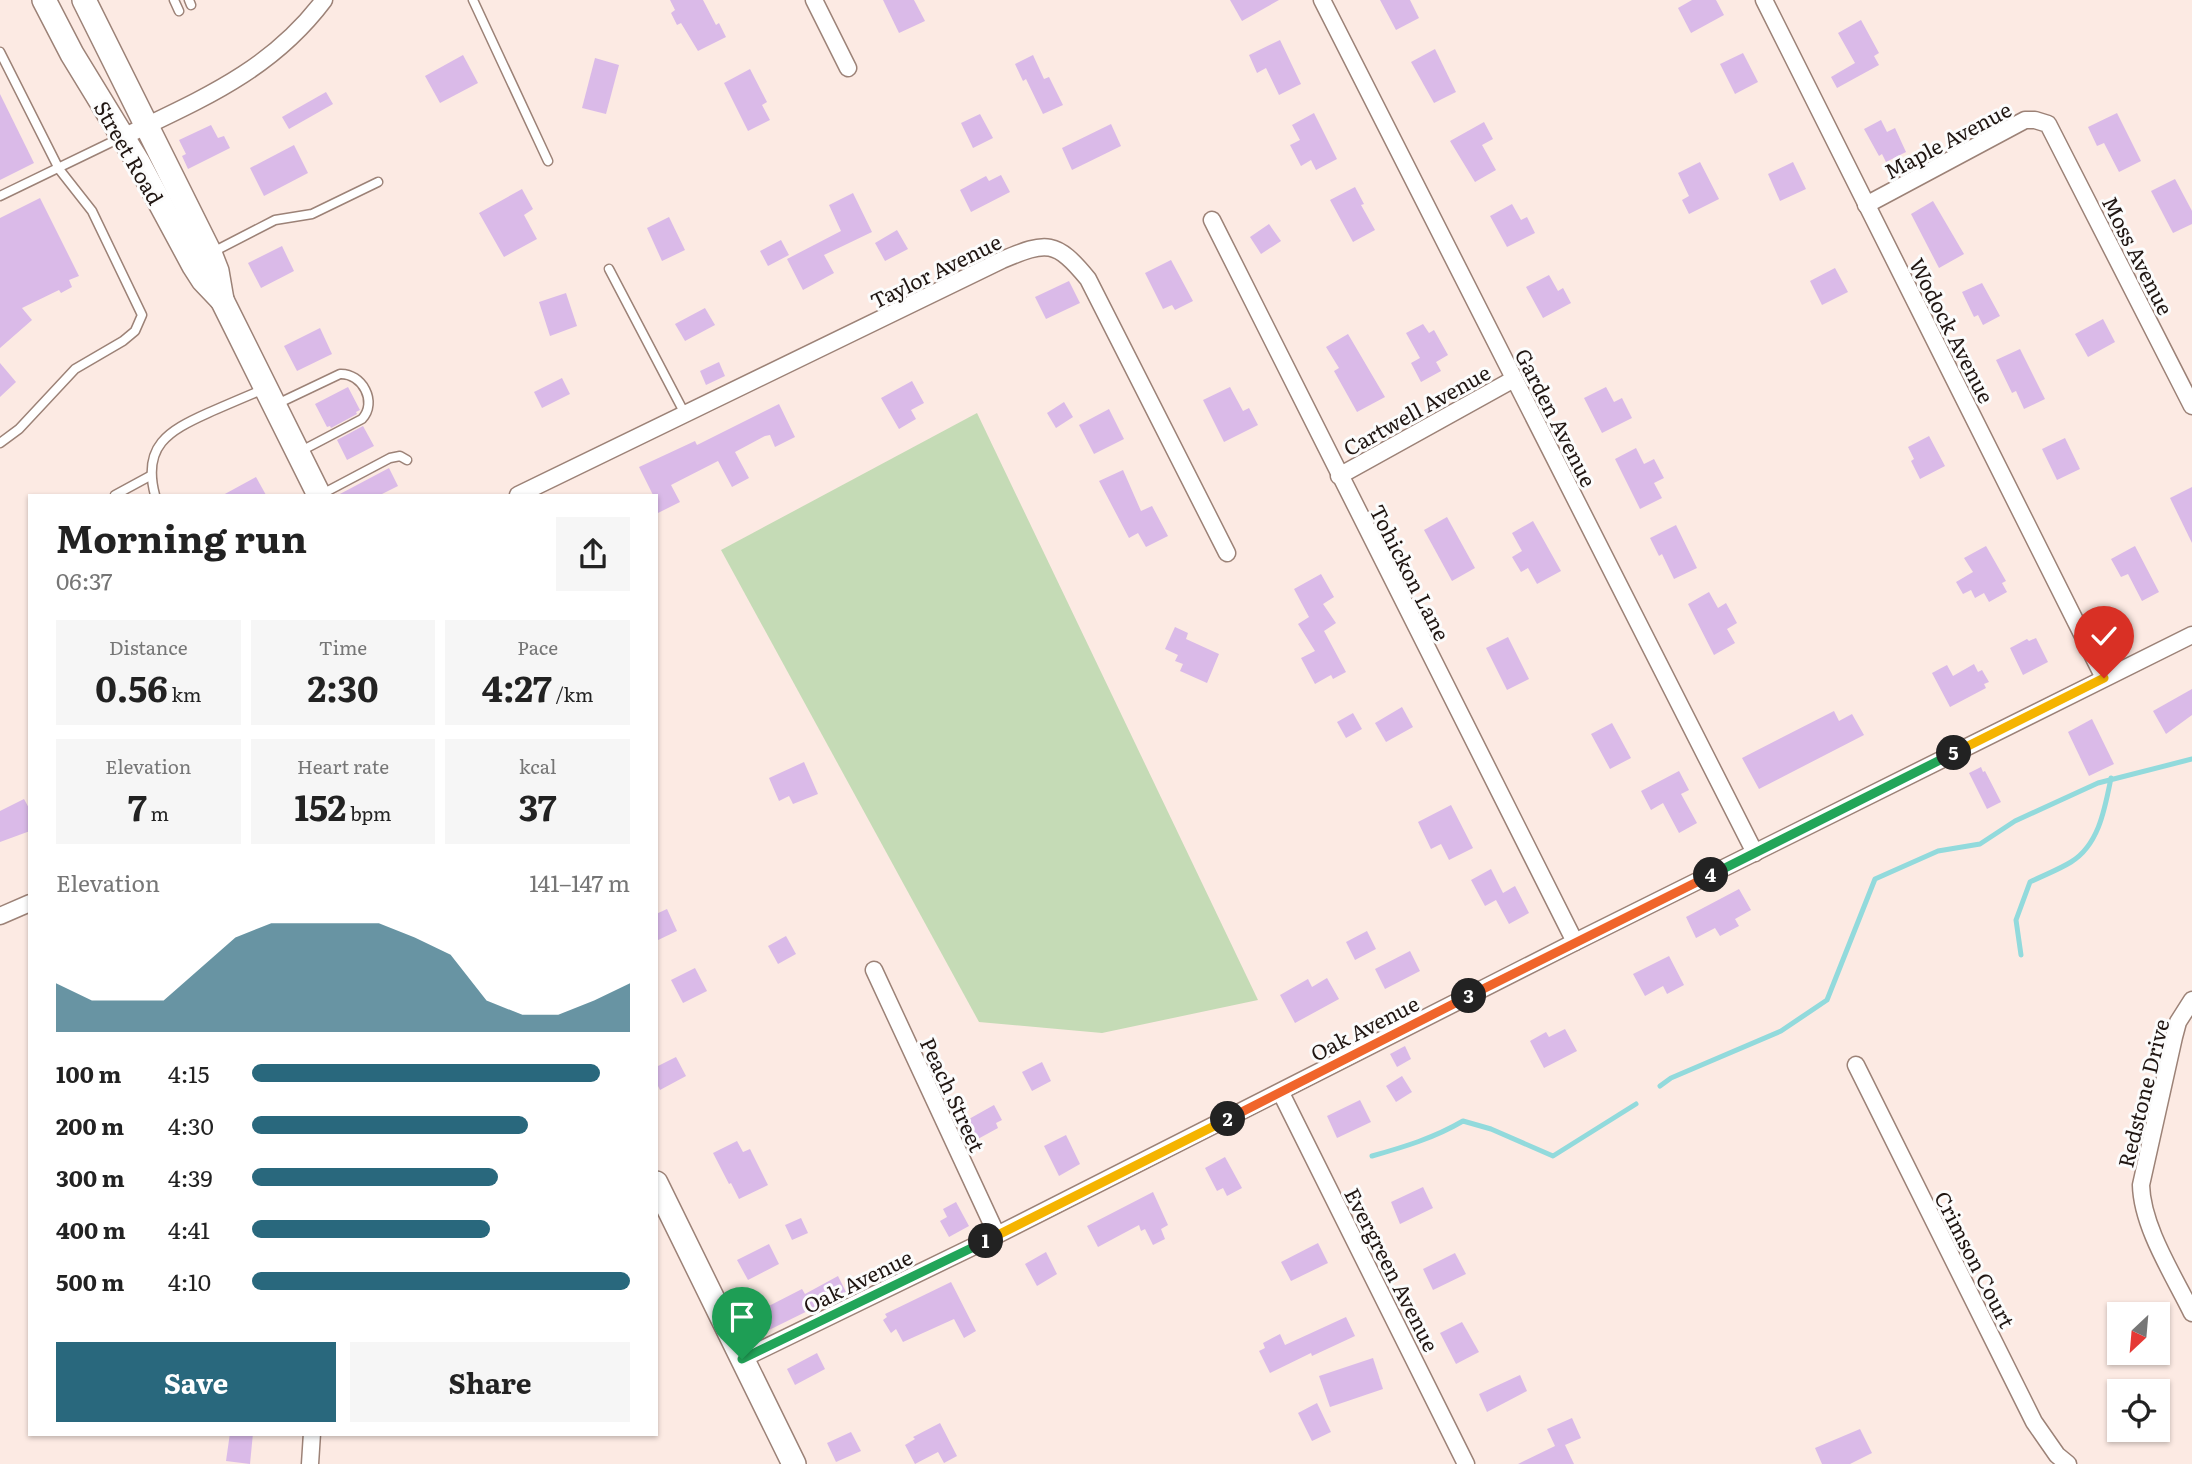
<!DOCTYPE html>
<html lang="en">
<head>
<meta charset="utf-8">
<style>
  body { margin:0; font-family:Literata,serif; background:#f6f6f6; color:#222; height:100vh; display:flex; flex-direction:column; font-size:26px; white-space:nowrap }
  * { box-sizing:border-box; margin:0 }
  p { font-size:23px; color:#767676 }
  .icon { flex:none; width:38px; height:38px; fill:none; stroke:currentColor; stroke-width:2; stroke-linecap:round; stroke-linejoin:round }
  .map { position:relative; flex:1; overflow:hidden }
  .drawer { position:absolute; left:28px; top:494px; width:630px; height:942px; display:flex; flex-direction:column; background:#fff; border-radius:0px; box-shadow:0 2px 5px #0004 }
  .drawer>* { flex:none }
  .needle { width:46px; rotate:206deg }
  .controls { position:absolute; left:2107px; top:1302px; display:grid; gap:14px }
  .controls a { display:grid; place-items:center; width:63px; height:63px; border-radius:0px; background:#fff; box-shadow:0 2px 5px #0004; font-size:35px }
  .pin { position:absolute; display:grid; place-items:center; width:60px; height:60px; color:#fff; margin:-72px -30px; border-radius:50% 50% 50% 0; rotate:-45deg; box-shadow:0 0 7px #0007 }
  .pin .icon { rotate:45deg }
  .km { position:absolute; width:35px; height:35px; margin:-18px; border-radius:50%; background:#222; color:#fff; font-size:19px; line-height:35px; text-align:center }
  .round { display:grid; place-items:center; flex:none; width:74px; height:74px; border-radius:0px; background:#f6f6f6 }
  .headline { display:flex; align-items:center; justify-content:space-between; height:119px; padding:0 28px }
  h1 { font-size:38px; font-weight:700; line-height:52px }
  .metrics { display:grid; grid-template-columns:repeat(3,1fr); gap:10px; height:119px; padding:7px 28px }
  .metrics div { display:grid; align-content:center; border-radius:0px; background:#f6f6f6; text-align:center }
  .metrics b { font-size:35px; font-weight:700 }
  .metrics small { font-size:19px; font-weight:400 }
  .metrics p { font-size:19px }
  .chart { height:196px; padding:14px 28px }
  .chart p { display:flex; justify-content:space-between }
  .chart svg { width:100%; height:126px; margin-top:7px; fill:#29687d; opacity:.7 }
  .button { display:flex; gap:14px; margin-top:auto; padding:14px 28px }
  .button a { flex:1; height:80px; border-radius:0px; background:#29687d; color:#fff; font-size:28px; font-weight:700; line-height:80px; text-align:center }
  .button a+a { background:#f6f6f6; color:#222 }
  ul { padding:0 28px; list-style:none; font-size:23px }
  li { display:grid; grid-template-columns:112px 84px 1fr; align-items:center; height:52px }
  li i { height:18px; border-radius:9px; background:#29687d }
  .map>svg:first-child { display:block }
</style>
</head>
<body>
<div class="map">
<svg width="2192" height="1464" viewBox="0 0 2192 1464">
  <rect width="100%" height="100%" fill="#fceae3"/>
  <!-- green -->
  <polygon fill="#c5dbb6" points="977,413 1258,1000 1102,1033 979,1022 721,550"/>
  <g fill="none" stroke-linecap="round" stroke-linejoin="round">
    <!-- stream -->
    <g stroke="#92dadc" stroke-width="5">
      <path d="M2021,955l-5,-35 14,-38c14,-7 28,-12 41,-20 28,-17 34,-54 40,-84"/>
      <polyline points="1660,1086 1671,1078 1781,1031 1827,1000 1875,879 1938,851 1980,844 2015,821 2098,783 2192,759"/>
      <path d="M1372,1156c32,-9 62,-18 91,-35l28,8 62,27 83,-52"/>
    </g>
  </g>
  <!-- building -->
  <g fill="#dabae8">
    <polygon points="670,0 703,0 716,25 719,23 726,37 698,51 681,23 677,25 671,13 675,10"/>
    <polygon points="883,0 914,0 925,21 899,33"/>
    <polygon points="1230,0 1279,0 1242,21"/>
    <polygon points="1380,0 1410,0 1419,18 1396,30"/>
    <polygon points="1692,0 1716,0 1724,15 1691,33 1678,8"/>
    <polygon points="1861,20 1879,53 1874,56 1879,65 1837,88 1831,77 1855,63 1838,33"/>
    <polygon points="1280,40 1301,84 1279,95 1266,68 1257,73 1249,55"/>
    <polygon points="1435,49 1456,92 1434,103 1411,62"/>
    <polygon points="1743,53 1758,82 1735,94 1720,64"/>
    <polygon points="463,55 478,83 440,103 425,76"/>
    <polygon points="1033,55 1044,79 1049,77 1063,105 1043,114 1026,79 1023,81 1015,64"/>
    <polygon points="595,58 619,65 606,114 582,108"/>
    <polygon points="750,69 767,102 762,105 770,120 748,131 724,83"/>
    <polygon points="326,92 333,104 289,129 282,117"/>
    <polygon points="0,94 34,163 0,180"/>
    <polygon points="1314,113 1337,159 1316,170 1311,160 1301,166 1290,145 1300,140 1292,125"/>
    <polygon points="2117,113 2141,161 2119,172 2104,143 2097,146 2088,127"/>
    <polygon points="980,114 993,138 973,148 961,123"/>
    <polygon points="1881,120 1887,132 1895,128 1906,152 1886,162 1882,154 1879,156 1864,129"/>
    <polygon points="1484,122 1493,139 1482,145 1496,170 1475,182 1450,141"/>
    <polygon points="1111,124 1121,146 1072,170 1062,148"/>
    <polygon points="211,125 218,138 224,136 230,148 188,169 182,156 186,154 179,140"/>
    <polygon points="294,145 308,173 264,196 250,168"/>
    <polygon points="1700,162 1719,199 1689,214 1682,200 1689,196 1678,173"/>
    <polygon points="1793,162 1806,189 1780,201 1768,174"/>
    <polygon points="1001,175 1010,192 971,212 960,190 986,176 989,181"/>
    <polygon points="2175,179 2192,211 2192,224 2173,233 2151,191"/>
    <polygon points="1355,187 1364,204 1361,205 1375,230 1353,242 1330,200"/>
    <polygon points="522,189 533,209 524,215 537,239 504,257 479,213"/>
    <polygon points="853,193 872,232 824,255 834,273 803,290 787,259 841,231 829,205"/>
    <polygon points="40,198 79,276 69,280 72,287 61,293 59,290 22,308 32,320 0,348 0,218"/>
    <polygon points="1933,201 1964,254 1939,268 1911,214"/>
    <polygon points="1512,204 1521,220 1527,217 1535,233 1507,247 1490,216"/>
    <polygon points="669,217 685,250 662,261 647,228"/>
    <polygon points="1269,224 1281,241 1261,254 1250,237"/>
    <polygon points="897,230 908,249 885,261 875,243"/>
    <polygon points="781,240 789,255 768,266 760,251"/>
    <polygon points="282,246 294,271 261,288 248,263"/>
    <polygon points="1171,260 1193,301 1175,310 1172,305 1163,309 1145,273"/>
    <polygon points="1835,268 1848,292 1822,305 1810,281"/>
    <polygon points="1549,275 1558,291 1563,288 1571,303 1543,318 1526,287"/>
    <polygon points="1069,281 1080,303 1046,319 1035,297"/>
    <polygon points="1982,283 2000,316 1983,325 1978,315 1974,317 1962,292"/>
    <polygon points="566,293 577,326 550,336 539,302"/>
    <polygon points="705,308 715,325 685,341 675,324"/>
    <polygon points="2103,319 2115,342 2088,357 2075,334"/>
    <polygon points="1423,324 1429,333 1434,330 1448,355 1436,362 1441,371 1421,382 1411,363 1420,358 1406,333"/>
    <polygon points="320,328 332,354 297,371 284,346"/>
    <polygon points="1348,334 1385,397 1357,412 1334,371 1339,368 1326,347"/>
    <polygon points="2020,349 2045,399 2024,409 2016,391 2012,393 1996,360"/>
    <polygon points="719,362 725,376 706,385 700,371"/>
    <polygon points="0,363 16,382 0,397"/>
    <polygon points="562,378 570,394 542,408 534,392"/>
    <polygon points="912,381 924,403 911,410 916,419 899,429 881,398"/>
    <polygon points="348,387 360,410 356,412 357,414 331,428 330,426 327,427 315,404"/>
    <polygon points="1230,387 1243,411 1249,408 1258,425 1224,442 1203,400"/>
    <polygon points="1606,387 1614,402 1622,398 1632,418 1602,433 1584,398"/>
    <polygon points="1064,402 1073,417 1056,428 1047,413"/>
    <polygon points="779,404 795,437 775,447 770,435 765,436 735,452 749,478 732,487 718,461 671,485 680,502 656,514 656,495 653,495 639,467 695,441 697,445"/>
    <polygon points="1109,409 1124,439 1094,454 1079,425"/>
    <polygon points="363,426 374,446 347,460 337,440"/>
    <polygon points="1929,436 1945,466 1920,479 1911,461 1914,459 1908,447"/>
    <polygon points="2065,438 2080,469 2057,480 2042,449"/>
    <polygon points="1636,448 1644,464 1654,459 1664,478 1654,483 1662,498 1640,509 1615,459"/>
    <polygon points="389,468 398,486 380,495 338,495"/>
    <polygon points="1123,470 1141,511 1152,506 1168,536 1146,547 1138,533 1129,538 1099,481"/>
    <polygon points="256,477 266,495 223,495"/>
    <polygon points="2192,487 2192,543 2170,498"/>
    <polygon points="1447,517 1475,568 1452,581 1424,530"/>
    <polygon points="1533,521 1561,571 1537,584 1528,568 1521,572 1512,557 1522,551 1512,533"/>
    <polygon points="1676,525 1697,568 1674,579 1662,554 1659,556 1650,538"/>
    <polygon points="1986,546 2006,581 2002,583 2007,592 1989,602 1984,593 1975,598 1971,590 1963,594 1956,582 1973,572 1964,558"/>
    <polygon points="2135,546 2159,592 2142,601 2128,574 2121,577 2111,559"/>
    <polygon points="1321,574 1334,597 1323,604 1336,623 1324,631 1346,672 1333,679 1331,675 1315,684 1301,658 1315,651 1298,624 1309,617 1294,589"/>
    <polygon points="1709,592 1718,608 1726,603 1737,623 1727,629 1735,643 1714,655 1688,604"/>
    <polygon points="1175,627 1188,633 1186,639 1219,654 1207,683 1180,671 1183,664 1175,661 1178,655 1165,649"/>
    <polygon points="1508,637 1529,679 1507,690 1486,648"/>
    <polygon points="2036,638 2048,662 2023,675 2010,648 2027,639 2029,641"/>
    <polygon points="1974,664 1978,672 1982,670 1989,682 1984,684 1986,688 1950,707 1932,673 1947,665 1953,676"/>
    <polygon points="2192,689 2192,715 2166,734 2153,711"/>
    <polygon points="1402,707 1413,727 1386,742 1375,723"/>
    <polygon points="1834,711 1839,721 1852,714 1864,735 1759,789 1742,758"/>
    <polygon points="1353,713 1362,729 1346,738 1337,722"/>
    <polygon points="2092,719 2114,764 2089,776 2068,732"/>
    <polygon points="1612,723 1631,758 1610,769 1591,734"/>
    <polygon points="804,762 818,794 793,804 789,796 779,801 769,778"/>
    <polygon points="1981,767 1983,772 1985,771 2001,802 1987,809 1969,773"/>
    <polygon points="1679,771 1689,790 1681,794 1697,823 1679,833 1663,803 1651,810 1641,791"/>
    <polygon points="24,799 30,810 30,831 0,842 0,811"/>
    <polygon points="1451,805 1473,848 1449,860 1441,844 1431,849 1418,822"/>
    <polygon points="1491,869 1503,893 1515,886 1529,913 1509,924 1496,900 1485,906 1471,880"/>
    <polygon points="1739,889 1751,910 1735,919 1739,926 1720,936 1715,928 1696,938 1686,917"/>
    <polygon points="667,909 677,931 656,941 656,914"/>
    <polygon points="1367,931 1376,949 1355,960 1346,942"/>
    <polygon points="786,936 796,954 778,964 768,946"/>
    <polygon points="1410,951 1420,971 1385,989 1375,969"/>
    <polygon points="1669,956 1684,985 1667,994 1663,986 1645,996 1633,974"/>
    <polygon points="695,968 707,991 683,1003 671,980"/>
    <polygon points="1327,978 1339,999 1295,1023 1280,995 1308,979 1312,987"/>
    <polygon points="1565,1029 1577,1051 1544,1068 1530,1041 1546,1032 1549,1037"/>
    <polygon points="1405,1046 1411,1059 1397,1067 1390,1054"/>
    <polygon points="676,1057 686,1076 660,1090 656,1082 656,1067"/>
    <polygon points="1042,1062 1051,1081 1032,1091 1022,1072"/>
    <polygon points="1402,1076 1412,1092 1396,1102 1386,1086"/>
    <polygon points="1360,1100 1371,1122 1337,1138 1327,1116"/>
    <polygon points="994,1105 1002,1120 996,1123 998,1128 976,1140 975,1138 969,1141 960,1124"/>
    <polygon points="1066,1135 1080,1164 1059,1176 1044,1146"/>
    <polygon points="737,1141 743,1152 750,1149 768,1185 739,1199 731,1183 729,1184 713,1153"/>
    <polygon points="1225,1157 1242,1188 1227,1196 1223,1188 1217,1191 1205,1168"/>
    <polygon points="1423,1187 1433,1208 1400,1224 1391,1202"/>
    <polygon points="1153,1192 1168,1225 1161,1229 1165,1239 1153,1245 1145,1229 1141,1231 1139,1225 1098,1247 1087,1226"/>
    <polygon points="956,1202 969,1226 949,1237 940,1221 947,1217 943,1209"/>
    <polygon points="801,1218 808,1233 792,1240 785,1225"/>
    <polygon points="1318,1243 1328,1263 1291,1281 1281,1262"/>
    <polygon points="769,1244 779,1264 748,1280 737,1260"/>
    <polygon points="1046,1252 1057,1274 1037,1286 1025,1264"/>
    <polygon points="1455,1253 1466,1274 1433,1290 1423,1269"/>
    <polygon points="838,1276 846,1292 767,1331 757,1312 802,1289 805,1294"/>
    <polygon points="951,1282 976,1331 964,1338 954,1319 903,1342 896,1329 891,1333 883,1320 887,1317 885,1314"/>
    <polygon points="1346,1317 1355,1336 1312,1356 1311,1353 1270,1373 1259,1351 1265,1348 1263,1343 1280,1334 1285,1345"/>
    <polygon points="1462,1322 1479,1352 1456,1364 1440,1333"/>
    <polygon points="817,1353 825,1369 795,1385 787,1369"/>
    <polygon points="1373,1358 1383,1389 1330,1407 1319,1376"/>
    <polygon points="1520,1375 1527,1391 1487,1412 1479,1394"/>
    <polygon points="1317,1403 1331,1432 1312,1441 1298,1413"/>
    <polygon points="1572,1418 1581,1438 1565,1445 1574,1464 1518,1464 1555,1446 1547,1429"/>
    <polygon points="940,1423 957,1456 944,1463 938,1452 915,1464 905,1445 915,1439 913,1437"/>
    <polygon points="1860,1429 1872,1453 1850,1464 1822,1464 1815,1448"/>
    <polygon points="851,1432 861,1451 836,1462 827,1443"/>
    <polygon points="230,1433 253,1433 250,1464 226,1461"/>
  </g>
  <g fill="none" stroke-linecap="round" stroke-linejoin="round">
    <defs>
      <g id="lane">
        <polyline points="174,0 179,11"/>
        <polyline points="189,0 191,5"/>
        <polyline points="473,0 548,161"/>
        <polyline points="0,52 59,169 92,211 142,315 135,331 123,341 75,369 19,429 0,443"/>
        <polyline points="0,196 120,138"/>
        <polyline points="211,253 275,220 312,214 378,182"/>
        <polyline points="609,269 685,414"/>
        <path d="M277,404l63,-30c22,-1 38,28 22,45l-61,32"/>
        <polyline points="322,494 390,458 400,456 407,460"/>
        <polyline points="115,495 150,476"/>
        <path d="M155,495c-13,-49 13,-64 53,-82 18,-8 37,-16 56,-24"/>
      </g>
      <g id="street">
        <polyline points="814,0 848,68"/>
        <polyline points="1322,0 1755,853"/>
        <polyline points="1764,0 2104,678"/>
        <path d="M121,138c78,-38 149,-66 203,-138"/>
        <polyline points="1866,205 2025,120 2035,120 2048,124 2192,406"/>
        <polyline points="1212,220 1575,942"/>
        <polyline points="1339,476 1514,379"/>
        <path d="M518,495l484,-235c45,-19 54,-20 86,19l139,274"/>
        <polyline points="0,916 30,903"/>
        <polyline points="874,970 997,1235"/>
        <path d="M2192,1000l-14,22 -4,15 -33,148c1,42 33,91 51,128"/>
        <polyline points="1856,1065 2034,1422 2057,1455 2068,1464"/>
        <polyline points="1281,1093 1466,1464"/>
        <polyline points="742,1359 997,1235 1575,942 2192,635"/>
        <polyline points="310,1464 312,1433"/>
      </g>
      <g id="secondary">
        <polyline points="44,0 72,54 138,162 194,266 203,280 222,300 319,495"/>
        <polyline points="84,0 210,253 217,271 222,300"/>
        <polyline points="656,1183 794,1464"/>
      </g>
    </defs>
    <!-- lane casing -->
    <use href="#lane" stroke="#9c8277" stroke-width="11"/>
    <!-- street casing -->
    <use href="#street" stroke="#9c8277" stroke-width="19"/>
    <!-- secondary casing -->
    <use href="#secondary" stroke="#9c8277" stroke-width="26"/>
    <!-- lane -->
    <use href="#lane" stroke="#fff" stroke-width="8"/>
    <!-- street -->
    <use href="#street" stroke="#fff" stroke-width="16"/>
    <!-- secondary -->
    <use href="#secondary" stroke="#fff" stroke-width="23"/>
  </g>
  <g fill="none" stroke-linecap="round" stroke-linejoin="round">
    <defs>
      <polyline id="split-1" points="742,1359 986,1241"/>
      <polyline id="split-2" points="986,1241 1228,1119"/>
      <polyline id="split-3" points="1228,1119 1469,996"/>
      <polyline id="split-4" points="1469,996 1711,875"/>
      <polyline id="split-5" points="1711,875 1954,753"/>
      <polyline id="split-6" points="1954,753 2104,678"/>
    </defs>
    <!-- split-1 casing -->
    <use href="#split-1" stroke="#fff" stroke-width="14"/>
    <!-- split-2 casing -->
    <use href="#split-2" stroke="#fff" stroke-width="14"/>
    <!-- split-3 casing -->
    <use href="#split-3" stroke="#fff" stroke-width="14"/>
    <!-- split-4 casing -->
    <use href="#split-4" stroke="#fff" stroke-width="14"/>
    <!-- split-5 casing -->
    <use href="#split-5" stroke="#fff" stroke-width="14"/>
    <!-- split-6 casing -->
    <use href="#split-6" stroke="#fff" stroke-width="14"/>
    <!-- split-1 -->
    <use href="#split-1" stroke="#22a559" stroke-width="9"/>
    <!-- split-2 -->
    <use href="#split-2" stroke="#f5b400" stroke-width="9"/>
    <!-- split-3 -->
    <use href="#split-3" stroke="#f0652b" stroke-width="9"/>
    <!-- split-4 -->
    <use href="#split-4" stroke="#f0652b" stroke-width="9"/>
    <!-- split-5 -->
    <use href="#split-5" stroke="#22a559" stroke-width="9"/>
    <!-- split-6 -->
    <use href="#split-6" stroke="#f5b400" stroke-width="9"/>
  </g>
  <g text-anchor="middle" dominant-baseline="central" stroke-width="6" stroke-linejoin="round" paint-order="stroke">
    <!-- street labels -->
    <g font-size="21" fill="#201612" stroke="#fcfcfc">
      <text transform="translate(1947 139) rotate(-28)">Maple Avenue</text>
      <text transform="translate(130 152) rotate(60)">Street Road</text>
      <text transform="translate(2139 255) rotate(63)">Moss Avenue</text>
      <text transform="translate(935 270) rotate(-26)">Taylor Avenue</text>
      <text transform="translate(1953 330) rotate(63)">Wodock Avenue</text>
      <text transform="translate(1416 409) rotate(-29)">Cartwell Avenue</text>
      <text transform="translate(1557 417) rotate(63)">Garden Avenue</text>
      <text transform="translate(1411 572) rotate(63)">Tohickon Lane</text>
      <text transform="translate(1364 1027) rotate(-27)">Oak Avenue</text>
      <text transform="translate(2142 1093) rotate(-76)">Redstone Drive</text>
      <text transform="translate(954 1094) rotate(65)">Peach Street</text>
      <text transform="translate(1976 1259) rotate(63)">Crimson Court</text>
      <text transform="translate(1393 1269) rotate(63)">Evergreen Avenue</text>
      <text transform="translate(857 1280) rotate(-26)">Oak Avenue</text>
    </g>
  </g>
</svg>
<div class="controls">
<a><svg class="needle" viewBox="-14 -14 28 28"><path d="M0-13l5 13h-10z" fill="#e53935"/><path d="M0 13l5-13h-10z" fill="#767676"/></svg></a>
<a><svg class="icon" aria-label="locate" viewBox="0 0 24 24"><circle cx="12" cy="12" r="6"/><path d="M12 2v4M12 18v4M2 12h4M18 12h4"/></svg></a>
</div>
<div class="pin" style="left:742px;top:1359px;background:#1e9e55"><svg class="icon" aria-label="arrive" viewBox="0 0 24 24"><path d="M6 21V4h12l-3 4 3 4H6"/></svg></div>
<div class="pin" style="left:2104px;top:678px;background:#d93025"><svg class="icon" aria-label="check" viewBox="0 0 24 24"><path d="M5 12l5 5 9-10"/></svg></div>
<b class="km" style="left:986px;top:1241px">1</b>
<b class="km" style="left:1228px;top:1119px">2</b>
<b class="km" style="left:1469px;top:996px">3</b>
<b class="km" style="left:1711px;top:875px">4</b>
<b class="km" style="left:1954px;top:753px">5</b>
<section class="drawer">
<div class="headline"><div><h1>Morning run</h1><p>06:37</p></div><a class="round"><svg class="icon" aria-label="share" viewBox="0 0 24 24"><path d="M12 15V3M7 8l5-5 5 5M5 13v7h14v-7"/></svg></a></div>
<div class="metrics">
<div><p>Distance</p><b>0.56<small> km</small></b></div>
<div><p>Time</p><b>2:30</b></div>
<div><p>Pace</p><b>4:27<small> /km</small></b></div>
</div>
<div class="metrics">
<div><p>Elevation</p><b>7<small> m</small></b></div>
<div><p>Heart rate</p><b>152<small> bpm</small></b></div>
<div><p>kcal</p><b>37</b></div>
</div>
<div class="chart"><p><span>Elevation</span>141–147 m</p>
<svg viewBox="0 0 160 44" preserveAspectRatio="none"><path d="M0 44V27L10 33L20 33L30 33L40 22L50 11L60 6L70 6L80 6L90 6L100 11L110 17L120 33L130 38L140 38L150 33L160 27V44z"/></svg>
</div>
<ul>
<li><b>100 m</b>4:15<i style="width:92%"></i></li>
<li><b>200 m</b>4:30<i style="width:73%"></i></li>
<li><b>300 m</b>4:39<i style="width:65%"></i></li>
<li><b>400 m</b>4:41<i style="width:63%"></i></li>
<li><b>500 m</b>4:10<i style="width:100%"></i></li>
</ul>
<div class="button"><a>Save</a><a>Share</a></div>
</section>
</div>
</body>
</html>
